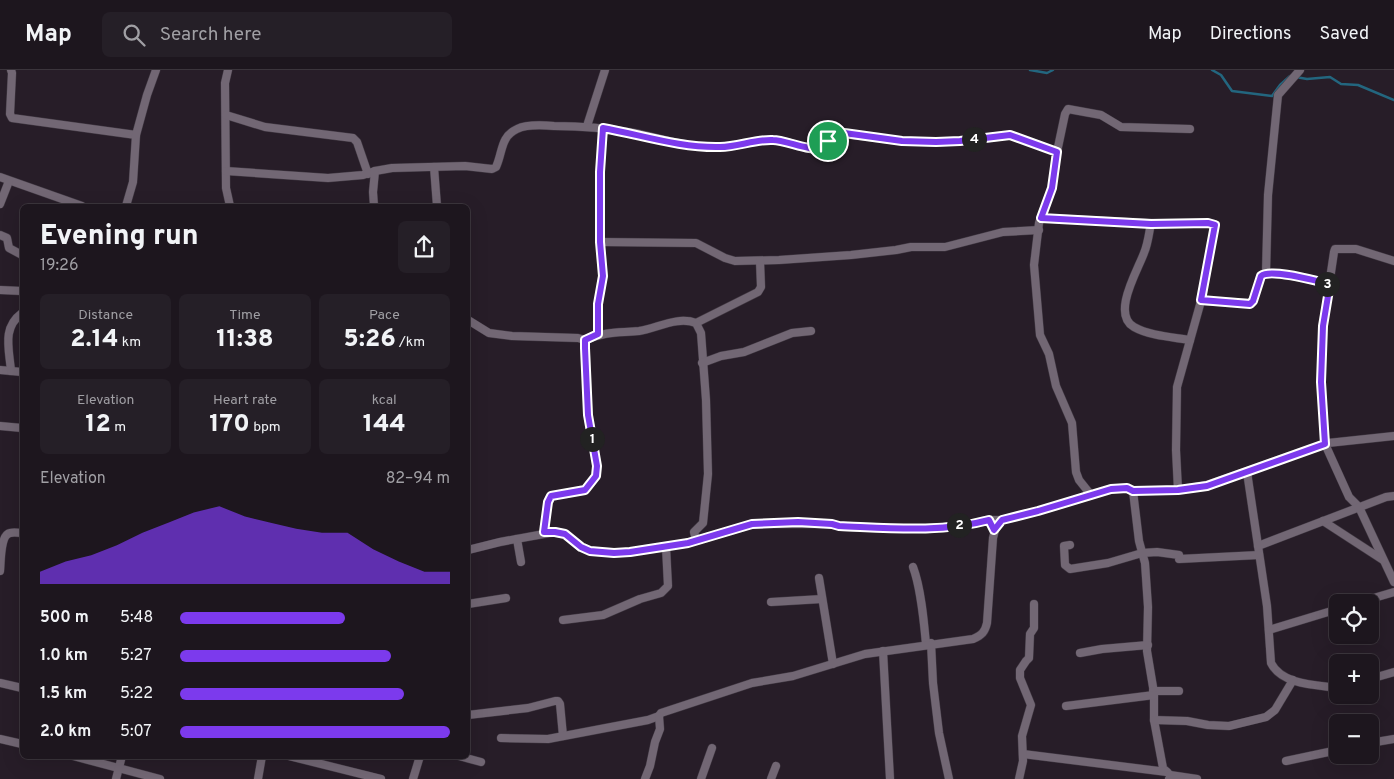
<!DOCTYPE html>
<html lang="en">
<head>
<meta charset="utf-8">
<style>
  body { margin:0; font-family:Overpass,sans-serif; background:#251f27; color:#f1f3f6; height:100vh; display:flex; flex-direction:column; font-size:19px; white-space:nowrap }
  * { box-sizing:border-box; margin:0 }
  p { font-size:16px; color:#a09fa4 }
  .icon { flex:none; width:28px; height:28px; fill:none; stroke:currentColor; stroke-width:2; stroke-linecap:round; stroke-linejoin:round }
  .map { position:relative; flex:1; overflow:hidden }
  .sheet { position:absolute; left:20px; top:134px; width:450px; height:555px; display:flex; flex-direction:column; background:#1d161e; border-radius:8px; box-shadow:0 5px 20px #0002,0 0 0 1px #3b353c }
  .sheet>* { flex:none }
  .tools { position:absolute; left:1329px; top:524px; display:grid; gap:10px }
  .tools a { display:grid; place-items:center; width:50px; height:50px; border-radius:8px; background:#1d161e; box-shadow:0 5px 20px #0002,0 0 0 1px #3b353c; font-size:25px }
  .pin { position:absolute; display:grid; place-items:center; width:42px; height:42px; color:#fff; margin:-21px; border:2px solid #fff; border-radius:50%; box-shadow:0 1px 5px #0007 }
  .km { position:absolute; width:25px; height:25px; margin:-12px; border-radius:50%; background:#222; color:#fff; font-size:14px; line-height:25px; text-align:center }
  .round { display:grid; place-items:center; flex:none; width:52px; height:52px; border-radius:8px; background:#251f27 }
  .overview { display:flex; align-items:center; justify-content:space-between; height:85px; padding:0 20px }
  h1 { font-size:28px; font-weight:800; line-height:38px }
  .stats { display:grid; grid-template-columns:repeat(3,1fr); gap:8px; height:85px; padding:5px 20px }
  .stats div { display:grid; align-content:center; border-radius:8px; background:#251f27; text-align:center }
  .stats b { font-size:25px; font-weight:800 }
  .stats small { font-size:14px; font-weight:400 }
  .stats p { font-size:14px }
  .chart { height:140px; padding:10px 20px }
  .chart p { display:flex; justify-content:space-between }
  .chart svg { width:100%; height:90px; margin-top:5px; fill:#7c3aed; opacity:.7 }
  ul { padding:0 20px; list-style:none; font-size:16px }
  li { display:grid; grid-template-columns:80px 60px 1fr; align-items:center; height:38px }
  li i { height:12px; border-radius:6px; background:#7c3aed }
  header { display:flex; align-items:center; gap:30px; box-sizing:border-box; height:70px; padding:0 25px; background:#1d161e; border-bottom:1px solid #3b353c }
  header strong { font-size:24px }
  nav { display:flex; gap:28px; margin-inline-start:auto; font-size:18px }
  .search { width:350px; height:45px; background:#251f27; display:flex; align-items:center; gap:12px; box-sizing:border-box; padding:0 18px; border-radius:8px; color:#a09fa4; font-size:19px }
  .map>svg:first-child { display:block }
</style>
</head>
<body>
<header>
<strong>Map</strong>
<div class="search"><svg class="icon" aria-label="search" viewBox="0 0 24 24"><circle cx="10" cy="10" r="6"/><path d="M15 15l6 6"/></svg>Search here</div>
<nav><a>Map</a><a>Directions</a><a>Saved</a></nav>
</header>
<div class="map">
<svg width="1394" height="709" viewBox="0 0 1394 709">
  <rect width="100%" height="100%" fill="#271d28"/>
  <g fill="none" stroke-linecap="round" stroke-linejoin="round">
    <!-- stream -->
    <g stroke="#23667f" stroke-width="2.5">
      <polyline points="1030,0 1047,3 1053,0"/>
      <polyline points="1212,0 1221,5 1232,21 1272,26 1280,15 1290,6 1307,9 1330,7 1341,14 1358,15 1394,30"/>
    </g>
    <defs>
      <g id="minor">
        <polyline points="11,0 12,3 10,44 12,48 136,65"/>
        <polyline points="228,0 225,13 226,118 230,136"/>
        <polyline points="226,45 265,57 353,68 357,72 368,104"/>
        <polyline points="587,56 605,0"/>
        <polyline points="434,97 437,136"/>
        <path d="M226,101l102,7 35,-3 12,-4 17,-3 73,-2 27,3 4,-2c7,-15 4,-30 21,-38 10,-5 26,-4 37,-3 28,0 53,2 80,7 29,6 56,15 86,14 18,0 35,-8 53,-7 12,0 35,10 44,9 10,-2 12,-13 20,-16l65,8 34,1 25,-1 49,-6 47,17"/>
        <polyline points="0,107 82,136"/>
        <polyline points="0,134 9,111"/>
        <polyline points="126,136 133,112 136,65 147,25 156,0"/>
        <polyline points="374,136 373,122 375,101"/>
        <polyline points="1041,148 1151,153 1208,153 1215,155 1201,231 1177,317 1176,380 1178,420"/>
        <path d="M1151,153c-2,10 -3,21 -7,30 -6,17 -33,61 -10,74 16,9 38,10 56,13"/>
        <polyline points="0,165 7,168 9,178 22,185"/>
        <polyline points="600,172 696,173 725,188 735,191 779,190 851,185 896,180 911,177 945,177 1003,162 1039,160"/>
        <polyline points="1394,191 1356,179 1335,179 1334,182 1323,256 1321,312 1325,374 1349,427 1359,437 1394,512"/>
        <polyline points="1266,203 1300,207 1330,214"/>
        <polyline points="0,220 22,221"/>
        <polyline points="1201,231 1250,233 1253,231 1261,206 1266,203 1268,125 1278,25 1300,0"/>
        <polyline points="468,250 489,263 512,266 578,268 585,270 588,345 597,396 596,406 585,420 551,426 548,432 544,463"/>
        <polyline points="696,253 758,222 761,217 760,191"/>
        <polyline points="598,264 598,234 603,206 600,172 600,101 603,58"/>
        <path d="M585,270c22,-9 32,-7 54,-9 19,-3 38,-15 57,-8l5,10 5,67 2,74 -5,49 -9,9 2,8"/>
        <polyline points="702,293 721,286 744,282 792,263 811,261"/>
        <polyline points="0,300 22,302"/>
        <path d="M11,301c-2,-23 -9,-43 11,-58"/>
        <polyline points="0,356 22,358"/>
        <path d="M1247,402l20,134 4,57c11,22 45,22 67,25"/>
        <polyline points="1133,421 1139,471 1145,493 1148,537 1147,581 1154,623 1154,650 1163,698 1170,705 1169,709"/>
        <polyline points="1091,425 1079,410 1076,402 1072,353 1056,316 1049,284 1040,265 1034,195 1039,153 1052,118 1057,82 1065,44 1068,39 1101,45 1121,57 1190,59"/>
        <polyline points="1323,451 1383,490"/>
        <polyline points="517,469 521,492"/>
        <polyline points="1070,475 1064,476 1065,495 1070,499 1108,493 1142,483 1157,482 1179,485 1179,489 1259,485"/>
        <polyline points="1258,476 1386,427 1394,426"/>
        <polyline points="468,480 500,472 555,462 565,464 581,477 590,481 614,483 630,482 688,473 752,454 832,454 839,456 927,459 971,454 989,450 1002,450 1038,441 1111,419 1127,418 1133,421 1178,420 1207,415 1328,373 1394,366"/>
        <path d="M913,497c8,21 11,55 13,77"/>
        <path d="M0,501c1,-9 0,-36 10,-38 4,-1 9,0 12,0"/>
        <polyline points="819,508 833,594"/>
        <polyline points="771,532 822,529"/>
        <polyline points="1360,532 1394,522"/>
        <polyline points="468,534 506,528"/>
        <polyline points="563,550 603,545 640,529 661,523 668,516 666,477"/>
        <polyline points="1269,560 1338,539"/>
        <polyline points="931,573 933,613 939,663 949,709"/>
        <polyline points="883,581 890,709"/>
        <polyline points="1080,583 1102,579 1148,575"/>
        <polyline points="1370,609 1394,602"/>
        <polyline points="0,613 22,618"/>
        <polyline points="1153,621 1179,621"/>
        <polyline points="1066,636 1154,625"/>
        <polyline points="468,645 528,638 555,631 558,631 560,634 563,666"/>
        <polyline points="1154,650 1187,651 1208,655 1229,656 1266,647 1275,640 1293,610"/>
        <path d="M501,668l47,1 100,-19 11,-4 2,-3 91,-30 41,-7 72,-22 108,-15c9,-4 12,-7 14,-16l6,-85 2,-8 7,-10"/>
        <polyline points="0,669 22,674"/>
        <polyline points="1370,673 1394,669"/>
        <polyline points="1023,684 1167,702"/>
        <polyline points="73,686 160,709"/>
        <polyline points="289,686 381,709"/>
        <polyline points="459,686 481,692"/>
        <polyline points="1286,691 1338,680"/>
        <polyline points="1170,705 1197,709"/>
        <polyline points="116,709 122,686"/>
        <polyline points="258,709 262,686"/>
        <polyline points="413,709 420,686"/>
        <polyline points="645,709 650,696 655,672 660,659 659,646"/>
        <polyline points="701,709 712,678"/>
        <polyline points="771,709 776,696"/>
        <polyline points="1019,709 1023,691 1022,666 1031,635 1020,608 1020,600 1026,591 1029,588 1030,564 1034,558 1034,534"/>
      </g>
    </defs>
    <!-- minor casing -->
    <use href="#minor" stroke="#423a44" stroke-width="9"/>
    <!-- minor -->
    <use href="#minor" stroke="#726774" stroke-width="8"/>
  </g>
  <g fill="none" stroke-linecap="round" stroke-linejoin="round">
    <defs>
      <path id="route" d="M603,58c39,7 77,20 117,19 18,0 35,-8 53,-7 12,0 39,12 48,8 7,-4 9,-12 16,-16l65,9 34,1 24,-1 50,-6 47,17 -5,36 -11,30 110,6 57,-1 7,2 -14,75 49,4 3,-3 8,-25c10,-8 55,5 69,8l-7,42 -2,56 4,62 -118,42 -29,4 -45,1 -6,-3 -16,1 -73,22 -36,9 -8,10 -5,-10c-48,13 -100,8 -150,6l-7,-2 -34,-2 -46,2 -64,19 -58,9 -16,1 -24,-2 -9,-4 -16,-13 -10,-2h-11l4,-30 3,-6 34,-6 11,-14 1,-10 -9,-51 -3,-67v-8l13,-6v-30l5,-28 -3,-34v-70z"/>
    </defs>
    <!-- route casing -->
    <use href="#route" stroke="#fff" stroke-width="10"/>
    <!-- route -->
    <use href="#route" stroke="#7c3aed" stroke-width="6"/>
  </g>
</svg>
<div class="tools">
<a><svg class="icon" aria-label="locate" viewBox="0 0 24 24"><circle cx="12" cy="12" r="6"/><path d="M12 2v4M12 18v4M2 12h4M18 12h4"/></svg></a>
<a>+</a>
<a>−</a>
</div>
<div class="pin" style="left:828px;top:71px;background:#1e9e55"><svg class="icon" aria-label="arrive" viewBox="0 0 24 24"><path d="M6 21V4h12l-3 4 3 4H6"/></svg></div>
<b class="km" style="left:592px;top:369px">1</b>
<b class="km" style="left:959px;top:455px">2</b>
<b class="km" style="left:1327px;top:214px">3</b>
<b class="km" style="left:974px;top:69px">4</b>
<section class="sheet">
<div class="overview"><div><h1>Evening run</h1><p>19:26</p></div><a class="round"><svg class="icon" aria-label="share" viewBox="0 0 24 24"><path d="M12 15V3M7 8l5-5 5 5M5 13v7h14v-7"/></svg></a></div>
<div class="stats">
<div><p>Distance</p><b>2.14<small> km</small></b></div>
<div><p>Time</p><b>11:38</b></div>
<div><p>Pace</p><b>5:26<small> /km</small></b></div>
</div>
<div class="stats">
<div><p>Elevation</p><b>12<small> m</small></b></div>
<div><p>Heart rate</p><b>170<small> bpm</small></b></div>
<div><p>kcal</p><b>144</b></div>
</div>
<div class="chart"><p><span>Elevation</span>82–94 m</p>
<svg viewBox="0 0 160 44" preserveAspectRatio="none"><path d="M0 44V38L10 33L20 30L30 25L40 19L50 14L60 9L70 6L80 11L90 14L100 17L110 19L120 19L130 27L140 33L150 38L160 38V44z"/></svg>
</div>
<ul>
<li><b>500 m</b>5:48<i style="width:61%"></i></li>
<li><b>1.0 km</b>5:27<i style="width:78%"></i></li>
<li><b>1.5 km</b>5:22<i style="width:83%"></i></li>
<li><b>2.0 km</b>5:07<i style="width:100%"></i></li>
</ul>
</section>
</div>
</body>
</html>
